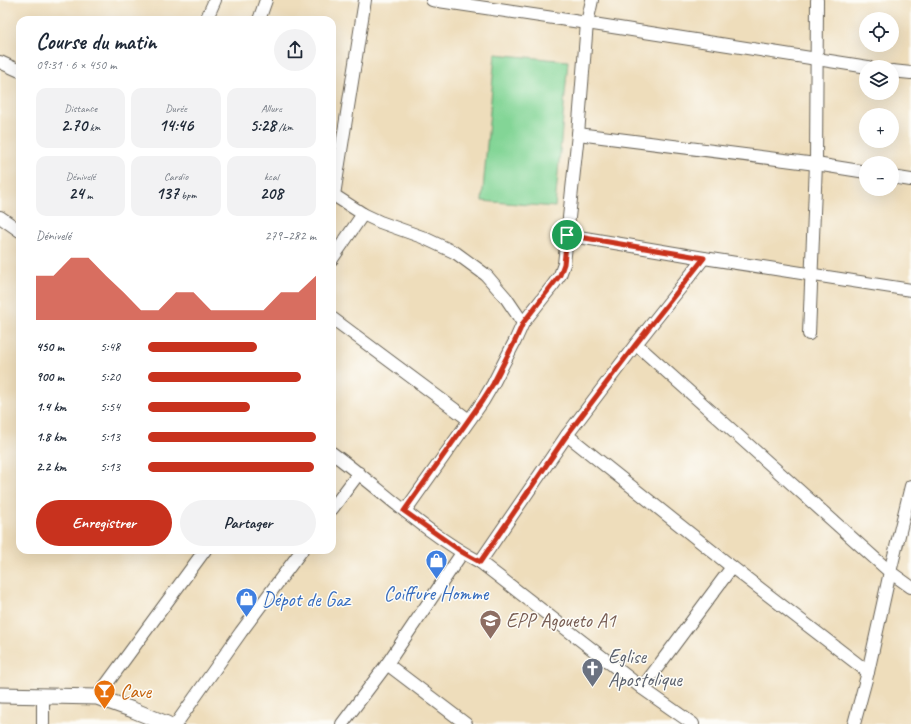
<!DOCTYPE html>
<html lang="fr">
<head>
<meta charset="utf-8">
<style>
  body { margin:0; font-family:Caveat,sans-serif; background:#f2f2f3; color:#1f2937; height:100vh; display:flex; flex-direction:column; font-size:15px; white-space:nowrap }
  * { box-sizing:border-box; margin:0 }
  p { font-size:13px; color:#747a83 }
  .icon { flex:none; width:22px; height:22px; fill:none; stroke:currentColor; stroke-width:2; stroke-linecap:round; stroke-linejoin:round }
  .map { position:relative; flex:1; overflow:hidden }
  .panel { position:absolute; left:16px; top:16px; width:320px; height:538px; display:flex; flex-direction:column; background:#fff; border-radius:12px; box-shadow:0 4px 16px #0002 }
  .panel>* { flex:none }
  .fabs { position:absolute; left:859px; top:12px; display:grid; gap:8px }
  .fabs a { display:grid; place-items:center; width:40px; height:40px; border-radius:50%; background:#fff; box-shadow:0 4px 16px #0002; font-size:20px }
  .pin { position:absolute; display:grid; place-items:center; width:34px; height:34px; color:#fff; margin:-17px; border:2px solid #fff; border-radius:50%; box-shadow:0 1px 4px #0007 }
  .round { display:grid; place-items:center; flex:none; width:42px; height:42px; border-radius:21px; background:#f2f2f3 }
  .headline { display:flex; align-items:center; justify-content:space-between; height:68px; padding:0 20px }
  h1 { font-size:22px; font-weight:700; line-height:30px }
  .stats { display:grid; grid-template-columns:repeat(3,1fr); gap:6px; height:68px; padding:4px 20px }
  .stats div { display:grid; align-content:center; border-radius:10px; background:#f2f2f3; text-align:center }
  .stats b { font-size:17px; font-weight:700 }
  .stats small { font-size:11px; font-weight:400 }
  .stats p { font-size:11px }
  .chart { height:112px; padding:8px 20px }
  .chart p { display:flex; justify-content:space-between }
  .chart svg { width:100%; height:72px; margin-top:4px; fill:#c8321e; opacity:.7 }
  .action { display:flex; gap:8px; margin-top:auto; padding:8px 20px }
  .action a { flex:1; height:46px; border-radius:24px; background:#c8321e; color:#fff; font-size:16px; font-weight:700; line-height:46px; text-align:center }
  .action a+a { background:#f2f2f3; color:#1f2937 }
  ul { padding:0 20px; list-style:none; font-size:13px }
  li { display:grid; grid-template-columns:64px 48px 1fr; align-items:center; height:30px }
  li i { height:10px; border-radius:5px; background:#c8321e }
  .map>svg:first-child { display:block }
</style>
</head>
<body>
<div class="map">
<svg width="911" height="724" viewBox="0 0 911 724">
  <rect width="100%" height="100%" fill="#fdfcf7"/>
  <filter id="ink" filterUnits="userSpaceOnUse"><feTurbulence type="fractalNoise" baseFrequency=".025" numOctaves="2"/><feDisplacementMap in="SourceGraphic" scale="8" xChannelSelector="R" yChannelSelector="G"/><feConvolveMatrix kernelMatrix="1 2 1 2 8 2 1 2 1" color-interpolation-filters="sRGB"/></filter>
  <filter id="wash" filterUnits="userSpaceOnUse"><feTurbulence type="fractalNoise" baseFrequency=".012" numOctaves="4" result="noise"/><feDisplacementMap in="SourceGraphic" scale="16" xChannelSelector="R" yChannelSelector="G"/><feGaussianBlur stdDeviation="0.9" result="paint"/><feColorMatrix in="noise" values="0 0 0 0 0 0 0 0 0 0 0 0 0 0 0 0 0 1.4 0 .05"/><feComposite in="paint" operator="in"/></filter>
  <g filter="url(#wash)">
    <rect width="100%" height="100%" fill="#edb"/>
    <!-- grass -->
    <polygon fill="#83d596" stroke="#507859" points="495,54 568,61 555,207 482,201"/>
  </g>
  <g filter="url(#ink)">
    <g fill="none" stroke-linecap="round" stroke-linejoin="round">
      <defs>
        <g id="minor">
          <polyline points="432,0 587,23 868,67"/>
          <polyline points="206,20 215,0"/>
          <polyline points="259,20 266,0"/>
          <polyline points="0,62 20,71"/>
          <polyline points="892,71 911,73"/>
          <polyline points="578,134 816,164 866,172"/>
          <polyline points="892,177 911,180"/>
          <polyline points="332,194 363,214 380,222 422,237 456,253 486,275 506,298 523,323"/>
          <polyline points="334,195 365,0"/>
          <polyline points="0,217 20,231"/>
          <polyline points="567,235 704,258 911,290"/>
          <polyline points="332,259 363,214"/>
          <polyline points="332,318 469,420"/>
          <polyline points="809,334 816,164 817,0"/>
          <polyline points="636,344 890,572 911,587"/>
          <polyline points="567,435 732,567 868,672"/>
          <path d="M332,453c49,36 94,81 148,109l162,126 51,36"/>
          <polyline points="332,509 359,473"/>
          <polyline points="405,511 483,401 493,384 515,341 523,323 553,285 560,275 564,264 578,134 587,23 592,0"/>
          <polyline points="480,562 567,435 636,344 704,258"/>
          <polyline points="387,664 466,724"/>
          <polyline points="642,688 732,567"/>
          <polyline points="43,697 43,724"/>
          <polyline points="97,697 205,550"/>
          <polyline points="176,724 241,632 302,550"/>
          <polyline points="342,724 387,664 462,553"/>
          <polyline points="854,724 868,672 890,572 911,486"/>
        </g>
        <polyline id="tertiary" points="0,695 97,697 133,710 167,724"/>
      </defs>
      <!-- minor casing -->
      <use href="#minor" stroke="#666054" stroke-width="14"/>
      <!-- tertiary casing -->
      <use href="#tertiary" stroke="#666054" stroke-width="17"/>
      <!-- minor -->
      <use href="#minor" stroke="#fff" stroke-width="12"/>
      <!-- tertiary -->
      <use href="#tertiary" stroke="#fff" stroke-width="15"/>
    </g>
  </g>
  <g fill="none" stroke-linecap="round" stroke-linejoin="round" filter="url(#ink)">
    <defs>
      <polygon id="route" points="567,235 704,258 636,344 567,435 480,562 462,552 404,511 482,401 493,384 515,341 523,323 560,275 564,264"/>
    </defs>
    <!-- route casing -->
    <use href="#route" stroke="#fff" stroke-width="8"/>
    <!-- route -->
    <use href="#route" stroke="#c8321e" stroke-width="5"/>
  </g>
  <!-- icons -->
  <defs>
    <symbol id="shop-pin" viewBox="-11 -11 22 30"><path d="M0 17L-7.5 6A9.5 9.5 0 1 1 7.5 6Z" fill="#3f7fe0" stroke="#fdfcf7"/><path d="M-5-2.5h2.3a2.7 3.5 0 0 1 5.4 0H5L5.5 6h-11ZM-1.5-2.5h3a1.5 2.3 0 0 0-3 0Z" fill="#fff"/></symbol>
    <symbol id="school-pin" viewBox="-11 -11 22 30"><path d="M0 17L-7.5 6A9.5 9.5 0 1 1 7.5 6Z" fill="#8d6e63" stroke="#fdfcf7"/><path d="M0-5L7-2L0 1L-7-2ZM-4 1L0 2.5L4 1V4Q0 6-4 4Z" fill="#fff"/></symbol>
    <symbol id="church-pin" viewBox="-11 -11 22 30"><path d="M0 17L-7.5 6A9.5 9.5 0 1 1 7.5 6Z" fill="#6b7280" stroke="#fdfcf7"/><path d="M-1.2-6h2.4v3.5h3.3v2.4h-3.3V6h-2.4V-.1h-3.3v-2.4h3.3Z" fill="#fff"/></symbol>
    <symbol id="bar-pin" viewBox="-11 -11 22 30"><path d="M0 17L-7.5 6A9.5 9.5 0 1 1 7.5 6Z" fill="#e8710a" stroke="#fdfcf7"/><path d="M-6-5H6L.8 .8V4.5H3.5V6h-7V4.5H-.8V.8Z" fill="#fff"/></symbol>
  </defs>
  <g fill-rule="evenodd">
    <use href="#shop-pin" x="424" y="548" width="25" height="34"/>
    <use href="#shop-pin" x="234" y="586" width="25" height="34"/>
    <use href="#school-pin" x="478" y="608" width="25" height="34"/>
    <use href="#church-pin" x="580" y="656" width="25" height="34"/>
    <use href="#bar-pin" x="92" y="678" width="25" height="34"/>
  </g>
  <g text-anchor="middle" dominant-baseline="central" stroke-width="3" stroke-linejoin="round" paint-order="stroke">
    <!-- shop labels -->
    <g font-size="20" fill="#366cbe" stroke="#fdfcf7">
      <text x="436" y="593">Coiffure Homme</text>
      <text x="262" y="599" text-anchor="start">Dépot de Gaz</text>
    </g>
    <!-- education labels -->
    <g font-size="20" fill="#785e54" stroke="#fdfcf7" text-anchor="start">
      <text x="506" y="620">EPP Agoueto A1</text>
    </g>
    <!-- worship labels -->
    <g font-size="20" fill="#5b616d" stroke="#fdfcf7" text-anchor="start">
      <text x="608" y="656">Eglise<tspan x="608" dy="23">Apostolique</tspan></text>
    </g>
    <!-- food labels -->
    <g font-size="20" fill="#c56008" stroke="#fdfcf7" text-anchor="start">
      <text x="120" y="691">Cave</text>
    </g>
  </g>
</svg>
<div class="fabs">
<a><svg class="icon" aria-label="locate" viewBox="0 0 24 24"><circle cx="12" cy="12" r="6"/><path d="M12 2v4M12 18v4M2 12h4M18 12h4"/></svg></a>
<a><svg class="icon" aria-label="layers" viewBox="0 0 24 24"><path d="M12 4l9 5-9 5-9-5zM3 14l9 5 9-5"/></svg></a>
<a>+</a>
<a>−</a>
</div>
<div class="pin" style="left:567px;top:235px;background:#1e9e55"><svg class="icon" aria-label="arrive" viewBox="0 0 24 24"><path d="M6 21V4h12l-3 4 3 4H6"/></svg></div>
<section class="panel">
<div class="headline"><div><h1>Course du matin</h1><p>09:31 · 6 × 450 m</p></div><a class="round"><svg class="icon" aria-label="share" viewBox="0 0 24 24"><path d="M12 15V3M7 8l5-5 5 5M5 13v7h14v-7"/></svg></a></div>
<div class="stats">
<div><p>Distance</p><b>2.70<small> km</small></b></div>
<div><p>Durée</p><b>14:46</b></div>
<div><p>Allure</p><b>5:28<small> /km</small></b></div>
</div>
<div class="stats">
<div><p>Dénivelé</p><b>24<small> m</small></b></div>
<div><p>Cardio</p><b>137<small> bpm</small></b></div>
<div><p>kcal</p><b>208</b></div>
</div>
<div class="chart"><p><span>Dénivelé</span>279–282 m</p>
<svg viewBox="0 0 160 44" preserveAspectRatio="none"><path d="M0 44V17L10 17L20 6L30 6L40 17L50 27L60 38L70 38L80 27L90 27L100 38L110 38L120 38L130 38L140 27L150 27L160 17V44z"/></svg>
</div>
<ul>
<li><b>450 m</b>5:48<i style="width:65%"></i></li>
<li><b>900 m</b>5:20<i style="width:91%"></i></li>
<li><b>1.4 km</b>5:54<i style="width:61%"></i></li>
<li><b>1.8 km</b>5:13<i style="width:100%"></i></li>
<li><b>2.2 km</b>5:13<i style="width:99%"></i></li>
</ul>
<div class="action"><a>Enregistrer</a><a>Partager</a></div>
</section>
</div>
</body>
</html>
